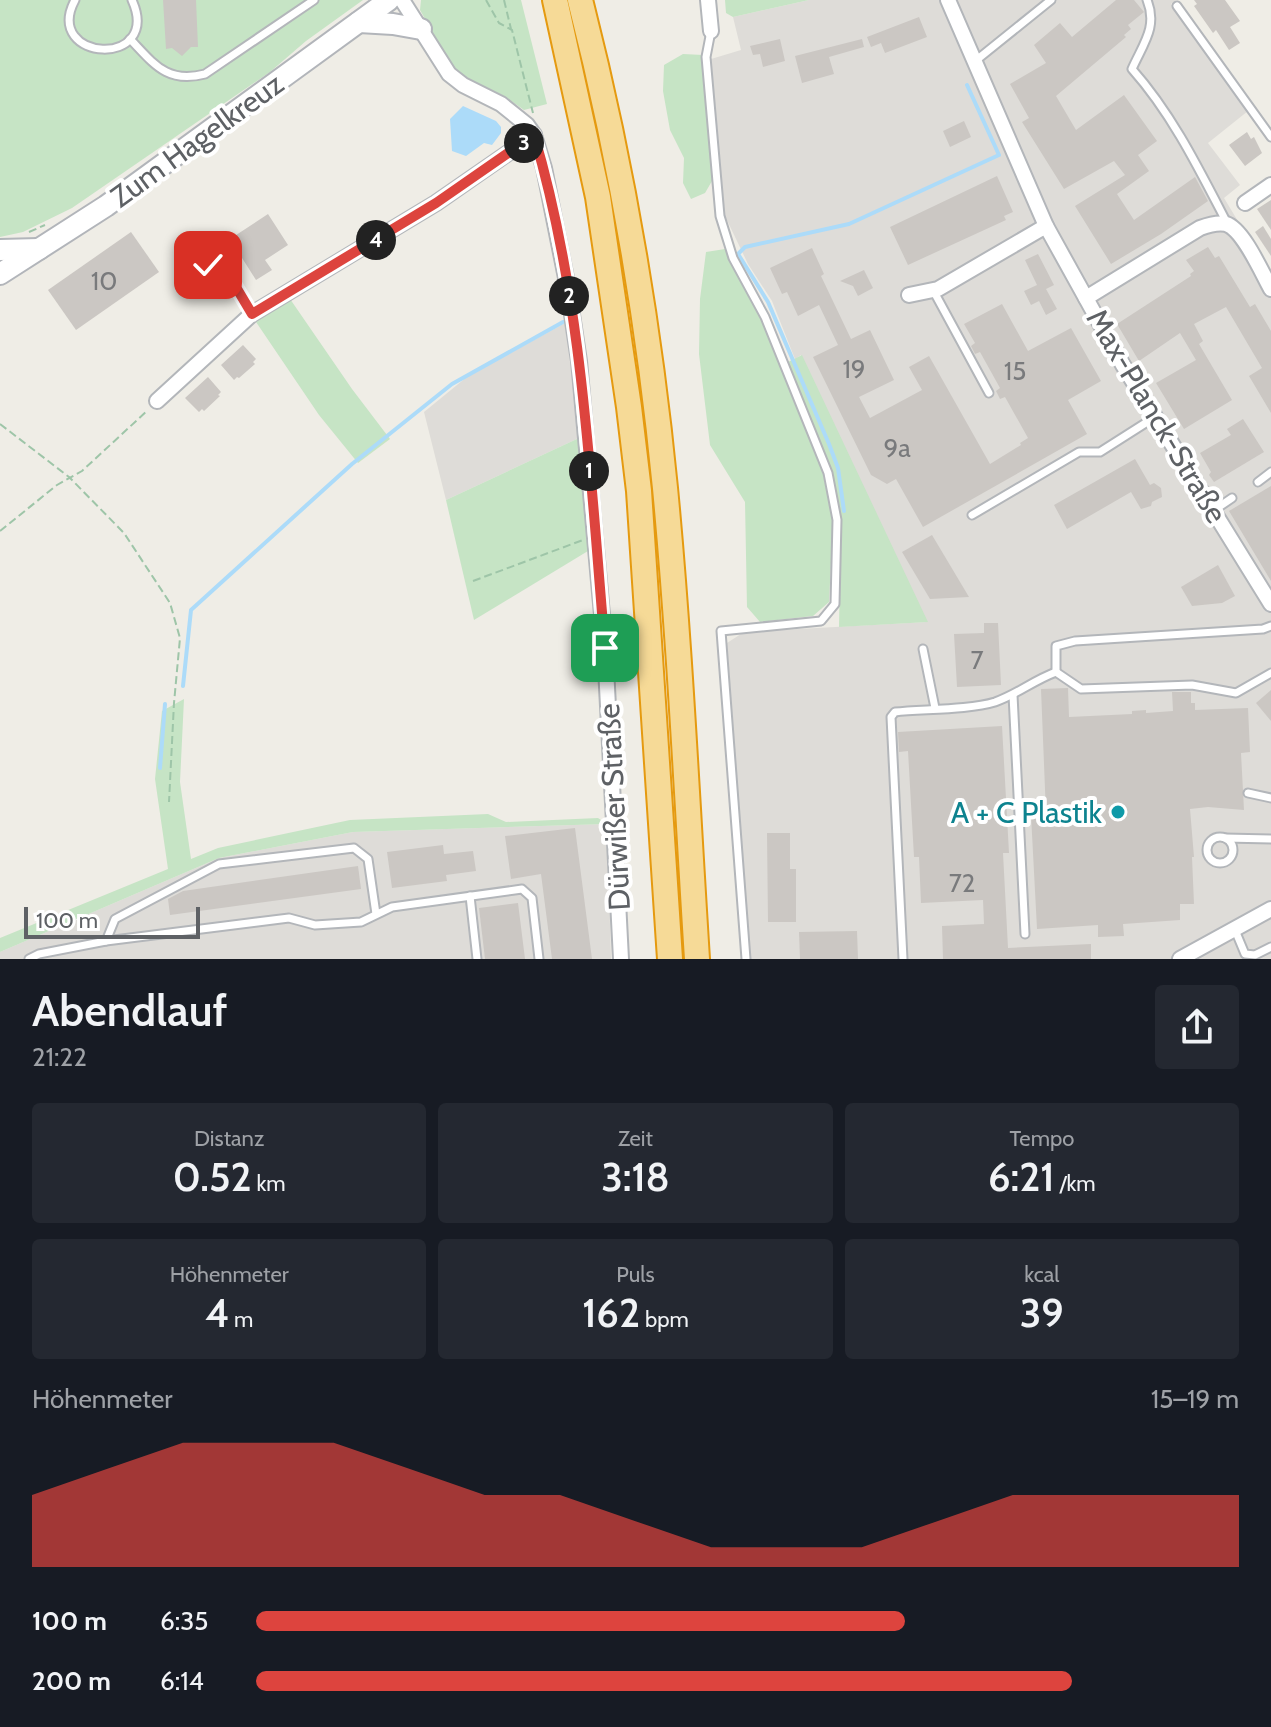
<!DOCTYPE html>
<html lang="de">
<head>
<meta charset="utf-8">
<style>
  body { margin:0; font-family:Cabin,sans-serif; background:#242831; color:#f1f3f6; height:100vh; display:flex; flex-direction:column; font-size:30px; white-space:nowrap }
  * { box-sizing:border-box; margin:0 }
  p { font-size:26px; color:#9ea1a6 }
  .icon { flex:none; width:44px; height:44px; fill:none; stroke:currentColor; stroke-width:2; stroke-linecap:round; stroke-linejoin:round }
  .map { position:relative; height:959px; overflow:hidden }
  .sheet { display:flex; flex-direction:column; background:#171b24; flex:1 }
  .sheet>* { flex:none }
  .scale { position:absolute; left:24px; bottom:20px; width:176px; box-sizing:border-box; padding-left:8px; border:4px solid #5e6165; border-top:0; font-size:22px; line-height:28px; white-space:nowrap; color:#5e6165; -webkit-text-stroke:6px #fff; paint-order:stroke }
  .pin { position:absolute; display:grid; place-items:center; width:68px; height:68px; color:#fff; margin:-34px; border-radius:16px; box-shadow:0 4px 12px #0006 }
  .km { position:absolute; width:40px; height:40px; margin:-20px; border-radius:50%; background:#222; color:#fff; font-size:22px; line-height:40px; text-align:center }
  .round { display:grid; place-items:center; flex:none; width:84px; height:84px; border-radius:8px; background:#242831 }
  .headline { display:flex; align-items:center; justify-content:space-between; height:136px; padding:0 32px }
  h1 { font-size:44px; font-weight:600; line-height:60px }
  .stats { display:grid; grid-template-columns:repeat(3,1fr); gap:12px; height:136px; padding:8px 32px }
  .stats div { display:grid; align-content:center; border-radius:8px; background:#242831; text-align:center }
  .stats b { font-size:40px; font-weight:600 }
  .stats small { font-size:22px; font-weight:400 }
  .stats p { font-size:22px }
  .chart { height:224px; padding:16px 32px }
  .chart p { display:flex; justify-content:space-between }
  .chart svg { width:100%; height:144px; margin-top:8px; fill:#dd443e; opacity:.7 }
  ul { padding:0 32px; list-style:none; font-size:26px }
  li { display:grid; grid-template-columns:128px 96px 1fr; align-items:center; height:60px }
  li i { height:20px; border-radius:10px; background:#dd443e }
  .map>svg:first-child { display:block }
</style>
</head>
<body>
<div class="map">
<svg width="1271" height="959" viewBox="0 0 1271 959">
  <rect width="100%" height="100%" fill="#efede6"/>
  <!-- industrial -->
  <g fill="#dedcd8">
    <polygon points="809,0 1176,0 1171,4 1248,111 1208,143 1240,185 1224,198 1271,276 1271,959 750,959 727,643 744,632 927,622 801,355 795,359 772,301 748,264 725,216 711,59 741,50 733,17"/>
    <polygon points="567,322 579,438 446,500 424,412 468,376"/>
    <polygon points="607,824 611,959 0,959 0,952 219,858 353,832"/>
  </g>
  <!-- green -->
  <g fill="#c6e4c5">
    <polygon points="0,0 363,0 306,41 270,72 72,208 23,232 0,237"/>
    <polygon points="421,0 521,0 547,104 524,110 504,96 466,78 453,68 420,10"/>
    <polygon points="725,0 809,0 733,17 726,13"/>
    <polygon points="683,54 703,55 712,181 705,193 691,199 683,183 684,158 670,130 663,91 664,65"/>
    <polygon points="725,249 762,319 797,400 823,474 833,522 829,602 813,616 760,622 747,607 745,502 710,445 699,354 700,299 706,252"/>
    <polygon points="288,296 352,389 390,439 358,463 319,415 254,319"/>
    <polygon points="802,355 928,622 839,627 841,520 831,472 788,362"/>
    <polygon points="579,438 588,551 474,620 446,500"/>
    <polygon points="184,699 180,782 191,859 218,848 350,820 488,814 506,822 598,818 607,824 353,832 219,858 0,952 0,938 168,869 155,779 162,711"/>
  </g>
  <!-- water -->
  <polygon fill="#acdbf9" points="463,106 496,121 501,127 501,133 492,145 484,143 466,156 452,151 450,119"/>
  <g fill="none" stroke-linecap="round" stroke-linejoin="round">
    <!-- stream -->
    <g stroke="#acdbf9" stroke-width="4">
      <polyline points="844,511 838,468 829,444 768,302 738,254 745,247 849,224 999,155 967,85"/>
      <polyline points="183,686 191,610 352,464 452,384 563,322"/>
      <polyline points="160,768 165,704"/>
    </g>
  </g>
  <!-- building -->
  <g fill="#cbc7c3">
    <polygon points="163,0 196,0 198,47 191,47 182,56 172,48 166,49"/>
    <polygon points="1116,0 1134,0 1144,12 1128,25 1131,29 1124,35 1126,37 1056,96 1076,130 1124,95 1157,141 1138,155 1149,171 1117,194 1134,220 1195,177 1208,201 1161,234 1111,264 1075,206 1125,175 1114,161 1064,189 1022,122 1029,118 1010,84 1046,63 1034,45 1060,23 1072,37"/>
    <polygon points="1194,0 1225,0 1240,21 1230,27 1240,43 1229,50 1216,30 1213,33 1194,6 1197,4"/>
    <polygon points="919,17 927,37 885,53 881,43 871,47 867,37"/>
    <polygon points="780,39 785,61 763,67 760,54 753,55 750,46"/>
    <polygon points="862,39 864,47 829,57 834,74 802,83 795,56"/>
    <polygon points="964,121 971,137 950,147 943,131"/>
    <polygon points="1247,132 1251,139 1254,137 1262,153 1245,166 1229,145"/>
    <polygon points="997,176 1013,212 1004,216 1006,220 908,265 890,227"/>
    <polygon points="1271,200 1271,230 1257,209"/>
    <polygon points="268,214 288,245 265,260 272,270 256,280 230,239"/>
    <polygon points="1263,226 1271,239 1271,256 1255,232"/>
    <polygon points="131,232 159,272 76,330 48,290"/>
    <polygon points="1208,247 1215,258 1219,256 1250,307 1255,304 1271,331 1271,413 1249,376 1262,368 1226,307 1194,324 1203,341 1199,344 1232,400 1184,429 1156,383 1196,360 1180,333 1139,361 1117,324 1191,276 1190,274 1194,271 1186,260"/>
    <polygon points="812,248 824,274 821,276 851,339 870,330 894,380 859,397 870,418 922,390 909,367 929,356 990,464 1021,445 1020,443 1028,438 1005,397 1000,399 996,391 1000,388 980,352 975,354 971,346 975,343 964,324 1002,304 1028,351 1071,328 1101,381 1068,400 1087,434 923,527 896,479 887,484 871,475 813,357 838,345 819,305 798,316 787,292 782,294 770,268"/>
    <polygon points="1038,254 1054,285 1046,289 1057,309 1046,315 1039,301 1031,305 1024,291 1037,285 1025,260"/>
    <polygon points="864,270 873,288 858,296 853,286 840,281"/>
    <polygon points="243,345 256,359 253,362 255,364 239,378 237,377 234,380 221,365"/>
    <polygon points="208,377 221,392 218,395 220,396 204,411 202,409 199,412 185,398"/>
    <polygon points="1243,419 1264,452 1214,482 1209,475 1211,472 1200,453 1231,435 1227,429"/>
    <polygon points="1135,459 1150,485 1154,483 1161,488 1162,497 1152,502 1151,506 1141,509 1131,492 1067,529 1054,505"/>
    <polygon points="1271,486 1271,581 1229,511"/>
    <polygon points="932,535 969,597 930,599 902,552"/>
    <polygon points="1218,565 1235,596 1222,603 1192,606 1181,587"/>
    <polygon points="984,623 998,623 1001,685 957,687 954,634 984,633"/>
    <polygon points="1068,688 1069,717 1132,714 1132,711 1146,710 1146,713 1173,711 1172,692 1191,692 1191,703 1195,703 1195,710 1248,708 1250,752 1241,753 1244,810 1208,807 1190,809 1194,857 1192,857 1194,904 1180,904 1180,920 1123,924 1124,936 1098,937 1098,925 1037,929 1031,815 1046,814 1041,689"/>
    <polygon points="1271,690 1271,721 1256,703"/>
    <polygon points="1002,726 1009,853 1003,853 1008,948 1091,944 1091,959 943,959 942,926 984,924 983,900 921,903 919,857 914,857 908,751 899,752 898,732"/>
    <polygon points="575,828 592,959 552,959 541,874 511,879 505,836"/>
    <polygon points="767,833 790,833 790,869 796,869 796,922 768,922"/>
    <polygon points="443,845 444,854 473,851 476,871 446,875 447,881 392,888 387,852"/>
    <polygon points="358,866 361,889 170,915 168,899 183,891"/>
    <polygon points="518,903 525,959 485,959 479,908"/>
    <polygon points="857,931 858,959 800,959 799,932"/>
  </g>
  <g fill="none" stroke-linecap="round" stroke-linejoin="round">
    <defs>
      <g id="lane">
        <path d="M75,0c-33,62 88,69 57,0"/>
        <path d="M1147,0c11,27 -4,44 -15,69 40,45 67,100 95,154"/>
        <polyline points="1177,6 1271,137"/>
        <polyline points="711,31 706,57 720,216 733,258 765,317 828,473 837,520 835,604 821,621 721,631 746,959"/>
        <path d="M130,39c24,25 37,45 75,35l109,-74"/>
        <polyline points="974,62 1051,0"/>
        <polyline points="208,265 230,277 252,314"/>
        <polyline points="933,290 989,393"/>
        <polyline points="1258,482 1271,472"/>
        <polyline points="1213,511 1232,498"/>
        <polyline points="972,515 1079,452 1100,452 1155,417"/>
        <polyline points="923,649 935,708"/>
        <polyline points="1056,672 1056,646 1075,641 1263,629 1271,626"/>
        <polyline points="1013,695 1025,934"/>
        <polyline points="1248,793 1271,798"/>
        <circle cx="1220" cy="850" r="13"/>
        <polyline points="1225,838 1271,839"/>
        <polyline points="470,896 477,959"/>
        <polyline points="1235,930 1245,954 1255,955 1271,947"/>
        <polyline points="106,941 289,918 315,925 361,922 392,907 522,889 532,898 539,959"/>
        <polyline points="29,959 39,954 106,941 115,919 219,864 354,848 368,859 376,914"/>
        <path d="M903,959l-12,-242 4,-5c28,-3 74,-2 100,-10 23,-8 37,-21 61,-30l25,17 111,-4 44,8 35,-20"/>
      </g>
      <g id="street">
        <polyline points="402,0 449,74 463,85 501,104 527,125 534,135 544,168 568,288 579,361 605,648 621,959"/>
        <polyline points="708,0 711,31"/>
        <polyline points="948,0 1046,226 1123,365 1271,604"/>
        <polyline points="1245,203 1271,185"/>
        <polyline points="909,295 938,289 1046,226"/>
        <path d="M1086,298l114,-70c8,-3 17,-6 26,-4 17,5 36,49 45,65"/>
        <polyline points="157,401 252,314 436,203 534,135"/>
        <polyline points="1180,959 1271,909"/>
      </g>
      <g id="secondary">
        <polyline points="359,22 393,24 421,29"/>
        <polyline points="0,250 39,249"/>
        <polyline points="0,274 106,206 389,0"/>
      </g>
      <g id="highway">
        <polyline points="555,0 598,197 629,407 639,491 670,959"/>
        <path d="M580,0c41,160 69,324 85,488 15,157 22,314 32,471"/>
      </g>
    </defs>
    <!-- lane casing -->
    <use href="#lane" stroke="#b3b6ba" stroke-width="11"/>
    <!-- street casing -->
    <use href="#street" stroke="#b3b6ba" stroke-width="18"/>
    <!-- secondary casing -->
    <use href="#secondary" stroke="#b2b5ba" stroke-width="24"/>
    <!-- highway casing -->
    <use href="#highway" stroke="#e59a10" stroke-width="28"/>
    <!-- path -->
    <g stroke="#9ec5a8" stroke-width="2" stroke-dasharray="8 4" stroke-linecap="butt">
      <polyline points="486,0 499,23 512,30 533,113"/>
      <polyline points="504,0 511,29"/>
      <polyline points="29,232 45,225"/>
      <polyline points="0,424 69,477 124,533 170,603 180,638 174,703 169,802"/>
      <polyline points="0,531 57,485 82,471 148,410"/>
      <polyline points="473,581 583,540"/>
    </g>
    <!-- lane -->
    <use href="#lane" stroke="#fff" stroke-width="7"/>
    <!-- street -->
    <use href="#street" stroke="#fff" stroke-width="14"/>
    <!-- secondary -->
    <use href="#secondary" stroke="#fff" stroke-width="20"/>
    <!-- highway -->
    <use href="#highway" stroke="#f6da97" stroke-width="24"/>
  </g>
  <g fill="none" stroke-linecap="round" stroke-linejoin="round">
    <defs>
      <path id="route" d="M208,265l22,12 22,37 184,-111 98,-68c49,166 56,342 71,513"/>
    </defs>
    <!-- route casing -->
    <use href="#route" stroke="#fff" stroke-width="16"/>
    <!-- route -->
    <use href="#route" stroke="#dd443e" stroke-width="10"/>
  </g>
  <!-- markers -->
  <circle fill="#0f9aa8" stroke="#fff" stroke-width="3" cx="1118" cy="812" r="8"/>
  <g text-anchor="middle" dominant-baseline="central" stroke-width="8" stroke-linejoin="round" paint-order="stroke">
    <!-- number labels -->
    <g font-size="26" fill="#797a7c">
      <text x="104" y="281">10</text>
      <text x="854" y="369">19</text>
      <text x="1015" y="371">15</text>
      <text x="897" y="448">9a</text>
      <text x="977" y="660">7</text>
      <text x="962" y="883">72</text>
    </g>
    <!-- street labels -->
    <g font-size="30" fill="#5e6165" stroke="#fff">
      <text transform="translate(197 140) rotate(-36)">Zum Hagelkreuz</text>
      <text transform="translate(1157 416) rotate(59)">Max-Planck-Straße</text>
      <text transform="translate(614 807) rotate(-93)">Dürwißer Straße</text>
    </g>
    <!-- culture labels -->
    <g font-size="30" fill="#0d838f" stroke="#fff" text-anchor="end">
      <text x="1102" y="812">A + C Plastik</text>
    </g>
  </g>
</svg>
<div class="scale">100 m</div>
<div class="pin" style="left:605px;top:648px;background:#1e9e55"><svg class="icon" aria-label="arrive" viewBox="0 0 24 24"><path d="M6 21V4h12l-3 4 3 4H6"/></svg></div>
<div class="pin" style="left:208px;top:265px;background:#d93025"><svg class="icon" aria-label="check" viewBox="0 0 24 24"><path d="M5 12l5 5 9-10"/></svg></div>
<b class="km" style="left:589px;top:471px">1</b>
<b class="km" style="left:569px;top:296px">2</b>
<b class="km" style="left:524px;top:143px">3</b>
<b class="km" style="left:376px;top:240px">4</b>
</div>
<section class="sheet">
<div class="headline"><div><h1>Abendlauf</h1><p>21:22</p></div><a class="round"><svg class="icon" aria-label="share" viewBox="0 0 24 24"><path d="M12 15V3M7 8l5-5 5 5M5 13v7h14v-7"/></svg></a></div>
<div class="stats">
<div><p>Distanz</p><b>0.52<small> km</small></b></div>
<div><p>Zeit</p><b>3:18</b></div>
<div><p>Tempo</p><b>6:21<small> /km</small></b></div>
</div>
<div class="stats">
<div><p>Höhenmeter</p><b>4<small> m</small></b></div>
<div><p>Puls</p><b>162<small> bpm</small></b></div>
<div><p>kcal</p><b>39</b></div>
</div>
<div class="chart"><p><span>Höhenmeter</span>15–19 m</p>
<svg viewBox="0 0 160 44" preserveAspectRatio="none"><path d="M0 44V22L10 14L20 6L30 6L40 6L50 14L60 22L70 22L80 30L90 38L100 38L110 38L120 30L130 22L140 22L150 22L160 22V44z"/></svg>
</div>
<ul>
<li><b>100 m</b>6:35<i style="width:66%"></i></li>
<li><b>200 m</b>6:14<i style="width:83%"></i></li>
</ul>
</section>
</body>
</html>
